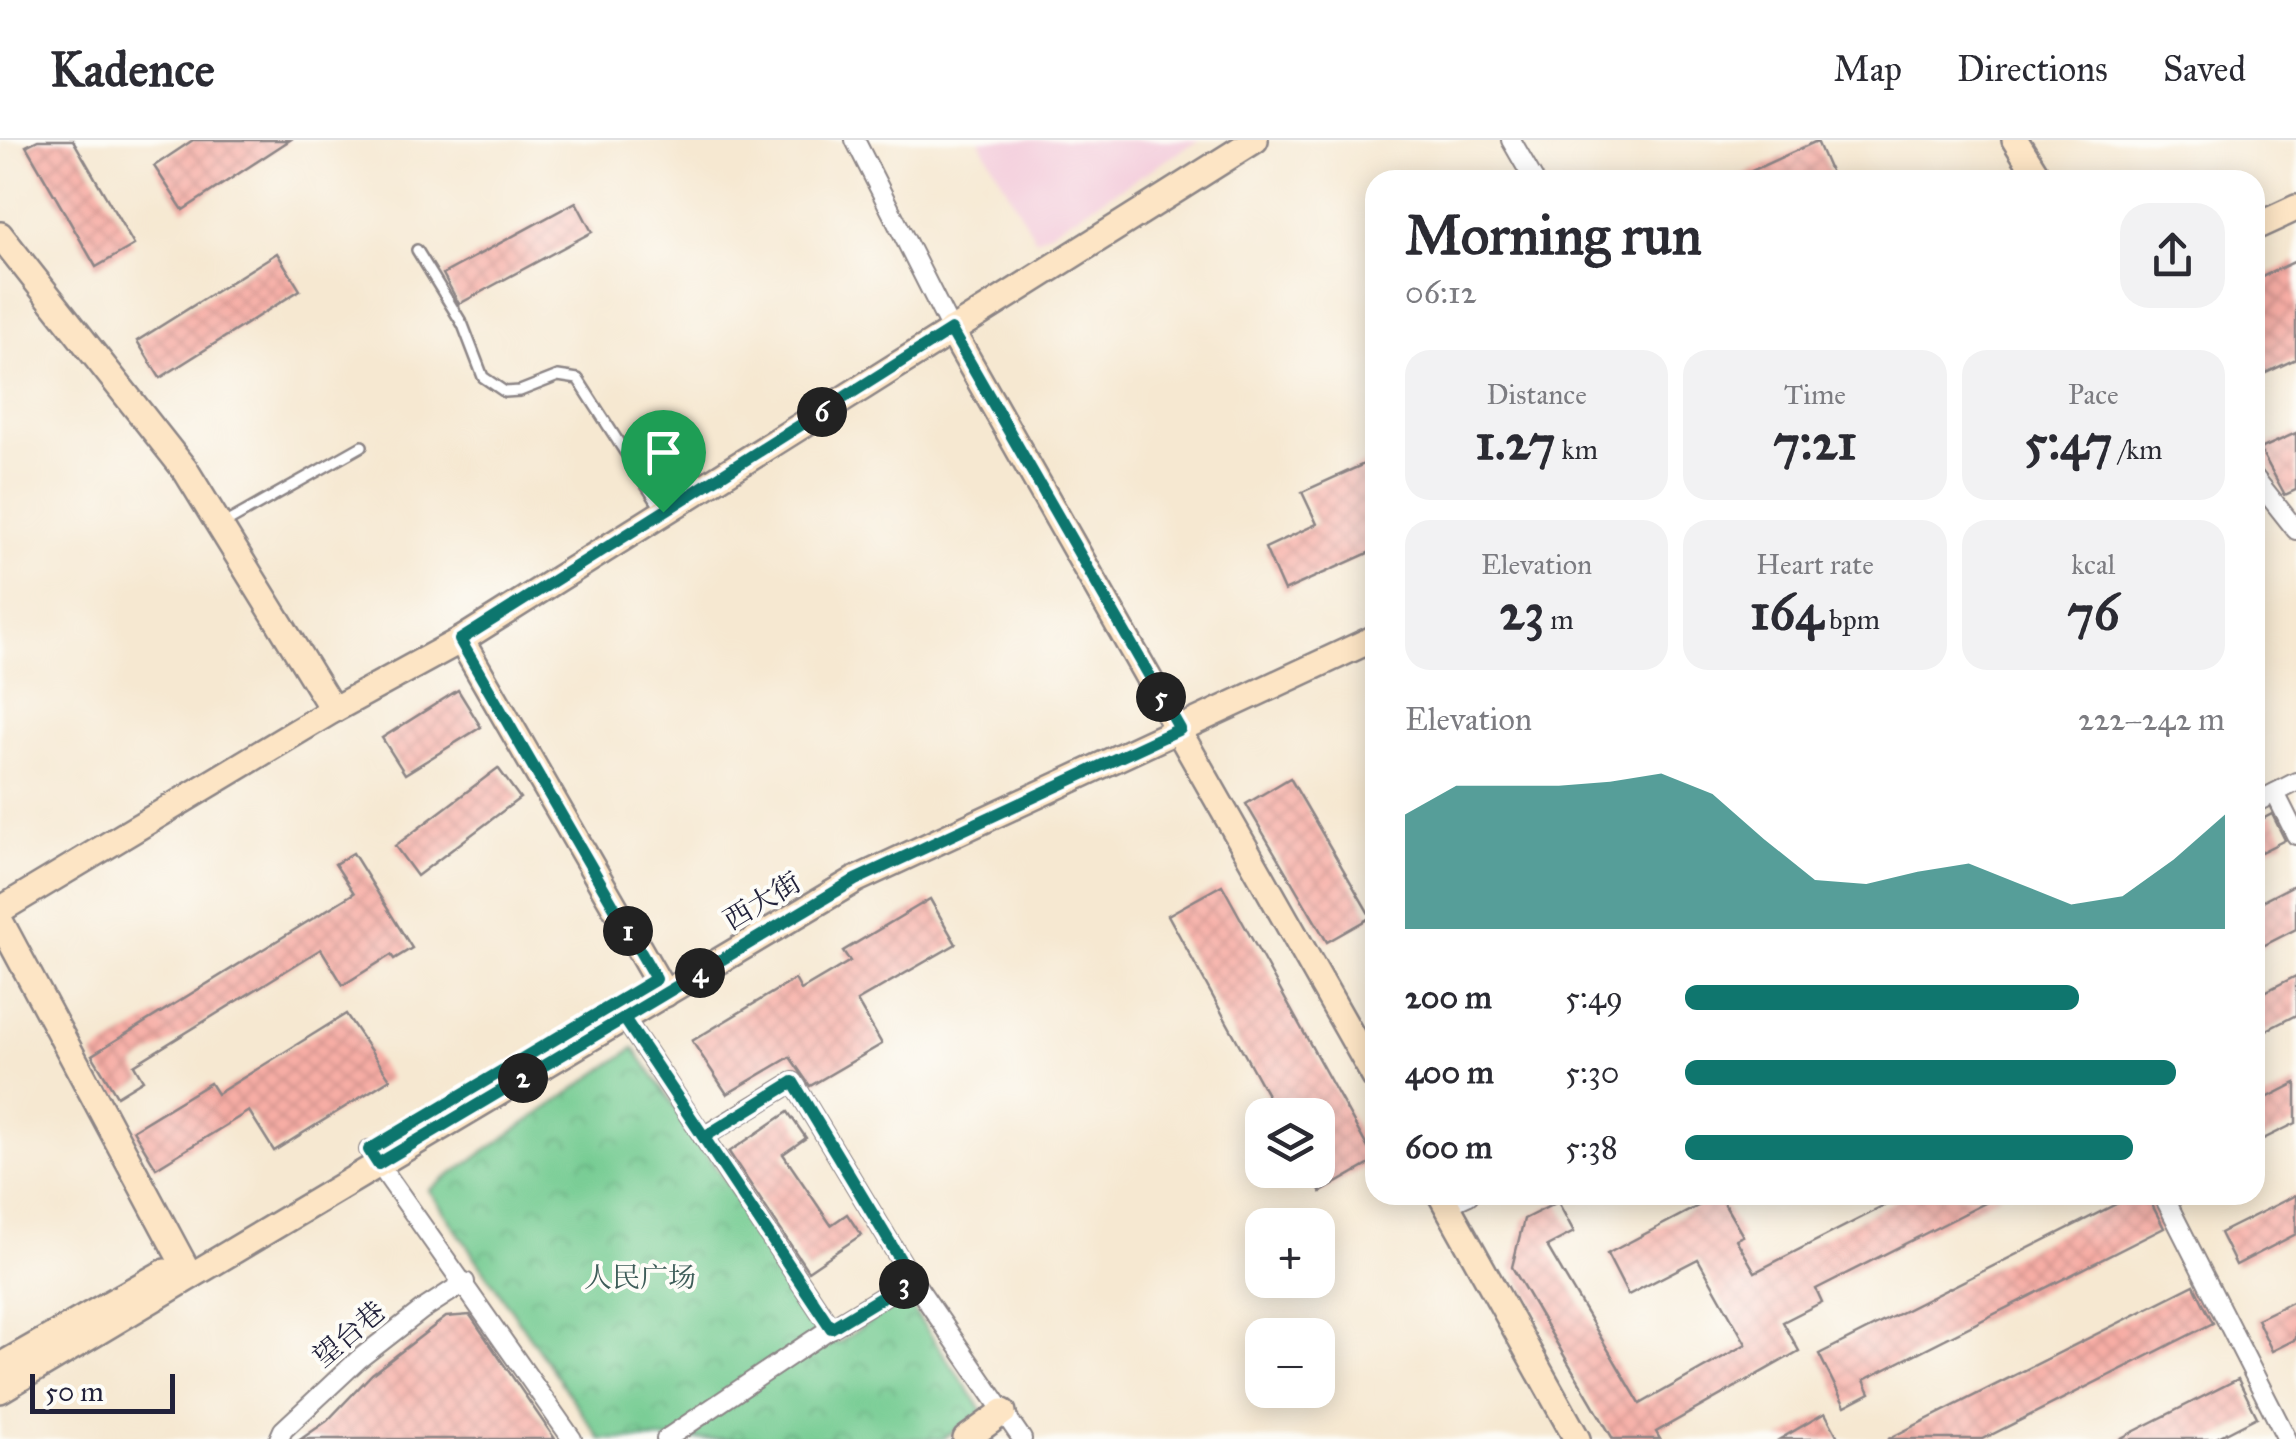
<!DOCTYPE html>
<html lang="en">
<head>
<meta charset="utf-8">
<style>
  body { margin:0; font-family:"IM FELL Great Primer","Noto Serif SC",serif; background:#f2f2f3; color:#2b2b33; height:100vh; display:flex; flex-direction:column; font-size:38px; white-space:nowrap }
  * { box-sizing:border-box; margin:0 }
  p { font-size:32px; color:#7c7c81 }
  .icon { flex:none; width:55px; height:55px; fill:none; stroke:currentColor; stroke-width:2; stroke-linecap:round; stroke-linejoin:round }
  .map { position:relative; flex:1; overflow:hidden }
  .panel { position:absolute; left:1365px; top:30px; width:900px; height:1035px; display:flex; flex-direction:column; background:#fff; border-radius:30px; box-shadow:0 5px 25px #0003 }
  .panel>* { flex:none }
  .fabs { position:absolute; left:1245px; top:958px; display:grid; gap:20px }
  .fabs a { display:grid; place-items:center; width:90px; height:90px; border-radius:20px; background:#fff; box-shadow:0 5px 25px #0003; font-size:50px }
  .scale { position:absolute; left:30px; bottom:25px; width:145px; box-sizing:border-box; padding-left:10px; border:5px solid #22223b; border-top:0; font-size:28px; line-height:35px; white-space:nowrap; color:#22223b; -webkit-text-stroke:8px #fdfcf7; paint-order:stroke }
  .pin { position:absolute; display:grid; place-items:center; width:85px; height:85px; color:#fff; margin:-102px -42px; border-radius:50% 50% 50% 0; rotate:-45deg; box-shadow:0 0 10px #0007 }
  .pin .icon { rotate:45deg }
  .km { position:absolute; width:50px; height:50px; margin:-25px; border-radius:50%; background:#222; color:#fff; font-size:28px; line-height:50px; text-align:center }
  .round { display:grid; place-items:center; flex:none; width:105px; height:105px; border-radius:30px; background:#f2f2f3 }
  .headline { display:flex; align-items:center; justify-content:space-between; height:170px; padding:0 40px }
  h1 { font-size:55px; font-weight:700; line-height:75px }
  .figures { display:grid; grid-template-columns:repeat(3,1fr); gap:15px; height:170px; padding:10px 40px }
  .figures div { display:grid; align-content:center; border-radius:25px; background:#f2f2f3; text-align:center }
  .figures b { font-size:50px; font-weight:700 }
  .figures small { font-size:28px; font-weight:400 }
  .figures p { font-size:28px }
  .chart { height:280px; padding:20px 40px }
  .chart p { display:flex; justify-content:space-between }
  .chart svg { width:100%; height:180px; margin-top:10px; fill:#0f766e; opacity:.7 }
  ul { padding:0 40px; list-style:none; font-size:32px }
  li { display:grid; grid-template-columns:160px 120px 1fr; align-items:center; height:75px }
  li i { height:25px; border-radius:12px; background:#0f766e }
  header { display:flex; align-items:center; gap:60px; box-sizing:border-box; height:140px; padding:0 50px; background:#fff; border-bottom:2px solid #e1e1e2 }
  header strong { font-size:48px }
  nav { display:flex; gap:55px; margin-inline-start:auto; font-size:35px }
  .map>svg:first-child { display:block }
</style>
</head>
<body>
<header>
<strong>Kadence</strong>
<nav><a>Map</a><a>Directions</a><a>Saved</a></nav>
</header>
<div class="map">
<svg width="2296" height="1299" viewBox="0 0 2296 1299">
  <defs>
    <pattern id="park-crowns" width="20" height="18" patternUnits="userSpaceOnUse" patternTransform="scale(2.5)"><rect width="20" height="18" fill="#73cb91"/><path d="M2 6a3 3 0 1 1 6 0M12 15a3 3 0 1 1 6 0" fill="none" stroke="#63ae7e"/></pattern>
    <pattern id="building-cross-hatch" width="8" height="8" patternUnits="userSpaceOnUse" patternTransform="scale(2.5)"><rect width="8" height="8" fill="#f7ada5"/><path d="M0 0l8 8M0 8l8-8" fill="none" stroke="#d3958f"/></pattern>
  </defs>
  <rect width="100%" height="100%" fill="#fdfcf7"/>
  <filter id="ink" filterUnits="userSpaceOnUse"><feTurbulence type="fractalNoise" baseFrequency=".01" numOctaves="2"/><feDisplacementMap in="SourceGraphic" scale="20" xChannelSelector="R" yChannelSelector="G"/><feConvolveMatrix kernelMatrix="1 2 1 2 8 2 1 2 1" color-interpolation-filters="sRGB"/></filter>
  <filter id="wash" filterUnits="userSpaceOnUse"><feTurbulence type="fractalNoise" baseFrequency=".0048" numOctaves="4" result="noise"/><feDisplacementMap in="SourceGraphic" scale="40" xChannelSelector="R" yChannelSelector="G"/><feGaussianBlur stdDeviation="2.25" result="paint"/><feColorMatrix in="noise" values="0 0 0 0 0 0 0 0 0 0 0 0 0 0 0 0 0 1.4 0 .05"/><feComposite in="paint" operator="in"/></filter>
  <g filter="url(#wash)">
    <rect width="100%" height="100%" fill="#f6e8d1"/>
    <!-- built -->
    <polygon fill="#f4cfdd" points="979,0 1199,0 1036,100"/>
    <!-- park -->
    <polygon fill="url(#park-crowns)" stroke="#4a7666" stroke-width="2.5" points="634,908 837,1204 905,1158 983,1271 943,1299 600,1299 429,1050"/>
    <g id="blocks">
      <!-- building -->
      <g fill="url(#building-cross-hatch)">
        <polygon points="38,0 73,0 134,105 96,127 26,6"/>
        <polygon points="193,0 290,0 183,70 154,26"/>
        <polygon points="1817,1 1834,40 1732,40"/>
        <polygon points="576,62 592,92 459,164 443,134"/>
        <polygon points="277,113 300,150 160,238 137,201"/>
        <polygon points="2296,121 2296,219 2255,238 2255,140"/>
        <polygon points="2296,293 2296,350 2285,355 2260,309"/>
        <polygon points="1375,319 1375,410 1284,451 1265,408 1317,384 1302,352"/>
        <polygon points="458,550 481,587 405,634 382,598"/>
        <polygon points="498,628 520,658 417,736 395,706"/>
        <polygon points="1290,638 1371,777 1327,802 1246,664"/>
        <polygon points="2272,674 2285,700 2255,715 2255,683"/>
        <polygon points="353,713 412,808 394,819 391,815 343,845 321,809 134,925 143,940 117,956 92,915 354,753 335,724"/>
        <polygon points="2296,744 2296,789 2255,810 2255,765"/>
        <polygon points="1222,745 1375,1021 1321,1052 1308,1030 1318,1030 1318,975 1278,975 1168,775"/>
        <polygon points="930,759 956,804 857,861 882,904 810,946 790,917 727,954 692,901 795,839 801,850 850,821 843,811"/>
        <polygon points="2296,836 2296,875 2255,896 2255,857"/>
        <polygon points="346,874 390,939 274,1011 249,971 156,1028 133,990 210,943 217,954"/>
        <polygon points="2296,943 2296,983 2255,1003 2255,964"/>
        <polygon points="788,972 806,998 783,1014 831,1085 847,1074 861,1095 808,1131 729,1012"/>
        <polygon points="1719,1055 1743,1096 1736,1099 1755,1132 1906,1055 2001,1055 1816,1149 1822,1162 1783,1182 1799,1211 1656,1292 1660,1299 1613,1299 1512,1127 1524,1079 1558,1062 1574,1092 1547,1106 1640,1264 1746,1204 1698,1119 1628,1155 1607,1114"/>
        <polygon points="2134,1055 2147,1055 2164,1088 1864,1240 1870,1253 1845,1266 1819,1214"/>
        <polygon points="2296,1055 2296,1094 2236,1125 2220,1093"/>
        <polygon points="2194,1145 2213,1183 1983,1299 1888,1299"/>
        <polygon points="2296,1160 2296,1199 2272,1211 2257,1179"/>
        <polygon points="470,1175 555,1299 301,1299 327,1281 372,1234 446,1177"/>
        <polygon points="2238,1239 2257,1277 2214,1299 2119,1299"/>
        <polygon points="1825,1273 1839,1299 1780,1299"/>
      </g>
    </g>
  </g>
  <g filter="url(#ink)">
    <use href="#blocks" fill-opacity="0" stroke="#8c8586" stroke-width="2.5"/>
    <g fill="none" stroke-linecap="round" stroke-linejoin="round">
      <defs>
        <g id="lane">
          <polyline points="417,110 463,185 483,237 505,252 520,251 558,236 578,239 662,370"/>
          <polyline points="222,385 362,306"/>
        </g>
        <g id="street">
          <polyline points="855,0 951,190"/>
          <polyline points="1511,0 1534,40"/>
          <polyline points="2255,338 2296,390"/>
          <polyline points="2275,653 2296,695"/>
          <polyline points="2255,663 2296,642"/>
          <polyline points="624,878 831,1188 912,1139"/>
          <polyline points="703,997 793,942 912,1139 1022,1299"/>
          <polyline points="369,1010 572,1299"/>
          <polyline points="2163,1055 2287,1299"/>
          <polyline points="1447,1065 1469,1055"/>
          <polyline points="279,1299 283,1290 359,1219 422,1170 465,1142"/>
          <polyline points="666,1299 831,1188"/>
        </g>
        <g id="secondary">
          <polyline points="2015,0 2040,40"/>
          <polyline points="2255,87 2296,68"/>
          <polyline points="0,95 186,331 333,570"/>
          <polyline points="951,190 1375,937"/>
          <polyline points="461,500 665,854"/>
          <polyline points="0,770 333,570 461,500 1255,0"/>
          <polyline points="0,781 190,1136"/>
          <polyline points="1441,1055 1577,1299"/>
          <polyline points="0,1226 165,1132"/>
          <polyline points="0,1250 855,740 1375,498"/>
          <polyline points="966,1299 1003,1272"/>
        </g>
      </defs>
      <!-- lane casing -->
      <use href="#lane" stroke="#8c8586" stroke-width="14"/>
      <!-- street casing -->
      <use href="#street" stroke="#8c8586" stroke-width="22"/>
      <!-- secondary casing -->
      <use href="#secondary" stroke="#8c8586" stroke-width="30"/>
      <!-- lane -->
      <use href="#lane" stroke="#fff" stroke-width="9"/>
      <!-- street -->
      <use href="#street" stroke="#fff" stroke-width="18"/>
      <!-- secondary -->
      <use href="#secondary" stroke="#fde5c5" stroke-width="25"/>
    </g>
  </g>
  <g fill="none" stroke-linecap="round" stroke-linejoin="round" filter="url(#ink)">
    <defs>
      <polyline id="route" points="663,372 460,500 656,839 369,1010 378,1024 624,878 831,1188 912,1139 793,942 704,997 624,878 855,740 1180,589 951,190 663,372"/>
    </defs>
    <!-- route casing -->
    <use href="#route" stroke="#fff" stroke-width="20"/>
    <!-- route -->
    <use href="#route" stroke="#0f766e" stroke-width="12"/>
  </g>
  <g text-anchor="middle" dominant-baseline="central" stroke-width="8" stroke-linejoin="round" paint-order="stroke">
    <!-- street labels -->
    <g font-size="28" fill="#22223b" stroke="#fdfcf7">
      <text transform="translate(762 761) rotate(-31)">西大街</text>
      <text transform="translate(349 1194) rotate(-40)">望台巷</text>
    </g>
    <!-- park labels -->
    <g font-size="28" fill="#3e5d59" stroke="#fdfcf7">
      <text x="640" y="1137">人民广场</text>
    </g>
  </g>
</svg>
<div class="fabs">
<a><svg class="icon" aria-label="layers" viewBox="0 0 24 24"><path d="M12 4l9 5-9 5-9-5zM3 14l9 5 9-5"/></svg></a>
<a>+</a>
<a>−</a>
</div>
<div class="scale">50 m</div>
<div class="pin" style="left:663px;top:372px;background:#1e9e55"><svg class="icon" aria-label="arrive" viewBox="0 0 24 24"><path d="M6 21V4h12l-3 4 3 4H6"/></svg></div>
<b class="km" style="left:628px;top:791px">1</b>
<b class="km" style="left:523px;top:938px">2</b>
<b class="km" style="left:904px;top:1144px">3</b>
<b class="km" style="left:700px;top:833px">4</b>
<b class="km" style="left:1161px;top:557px">5</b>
<b class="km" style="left:822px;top:272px">6</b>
<section class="panel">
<div class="headline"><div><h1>Morning run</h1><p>06:12</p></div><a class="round"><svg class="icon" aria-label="share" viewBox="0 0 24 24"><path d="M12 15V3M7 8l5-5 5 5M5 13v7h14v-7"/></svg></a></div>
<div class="figures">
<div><p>Distance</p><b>1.27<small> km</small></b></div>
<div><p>Time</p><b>7:21</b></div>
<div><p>Pace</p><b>5:47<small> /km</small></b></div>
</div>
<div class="figures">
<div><p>Elevation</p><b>23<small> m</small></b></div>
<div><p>Heart rate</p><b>164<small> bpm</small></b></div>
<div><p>kcal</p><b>76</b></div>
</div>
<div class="chart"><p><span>Elevation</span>222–242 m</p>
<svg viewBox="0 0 160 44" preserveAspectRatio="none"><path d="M0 44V16L10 9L20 9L30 9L40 8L50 6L60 11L70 22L80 32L90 33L100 30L110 28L120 33L130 38L140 36L150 27L160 16V44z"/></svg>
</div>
<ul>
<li><b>200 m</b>5:49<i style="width:73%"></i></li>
<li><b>400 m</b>5:30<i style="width:91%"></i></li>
<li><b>600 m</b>5:38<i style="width:83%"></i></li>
</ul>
</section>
</div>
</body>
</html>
